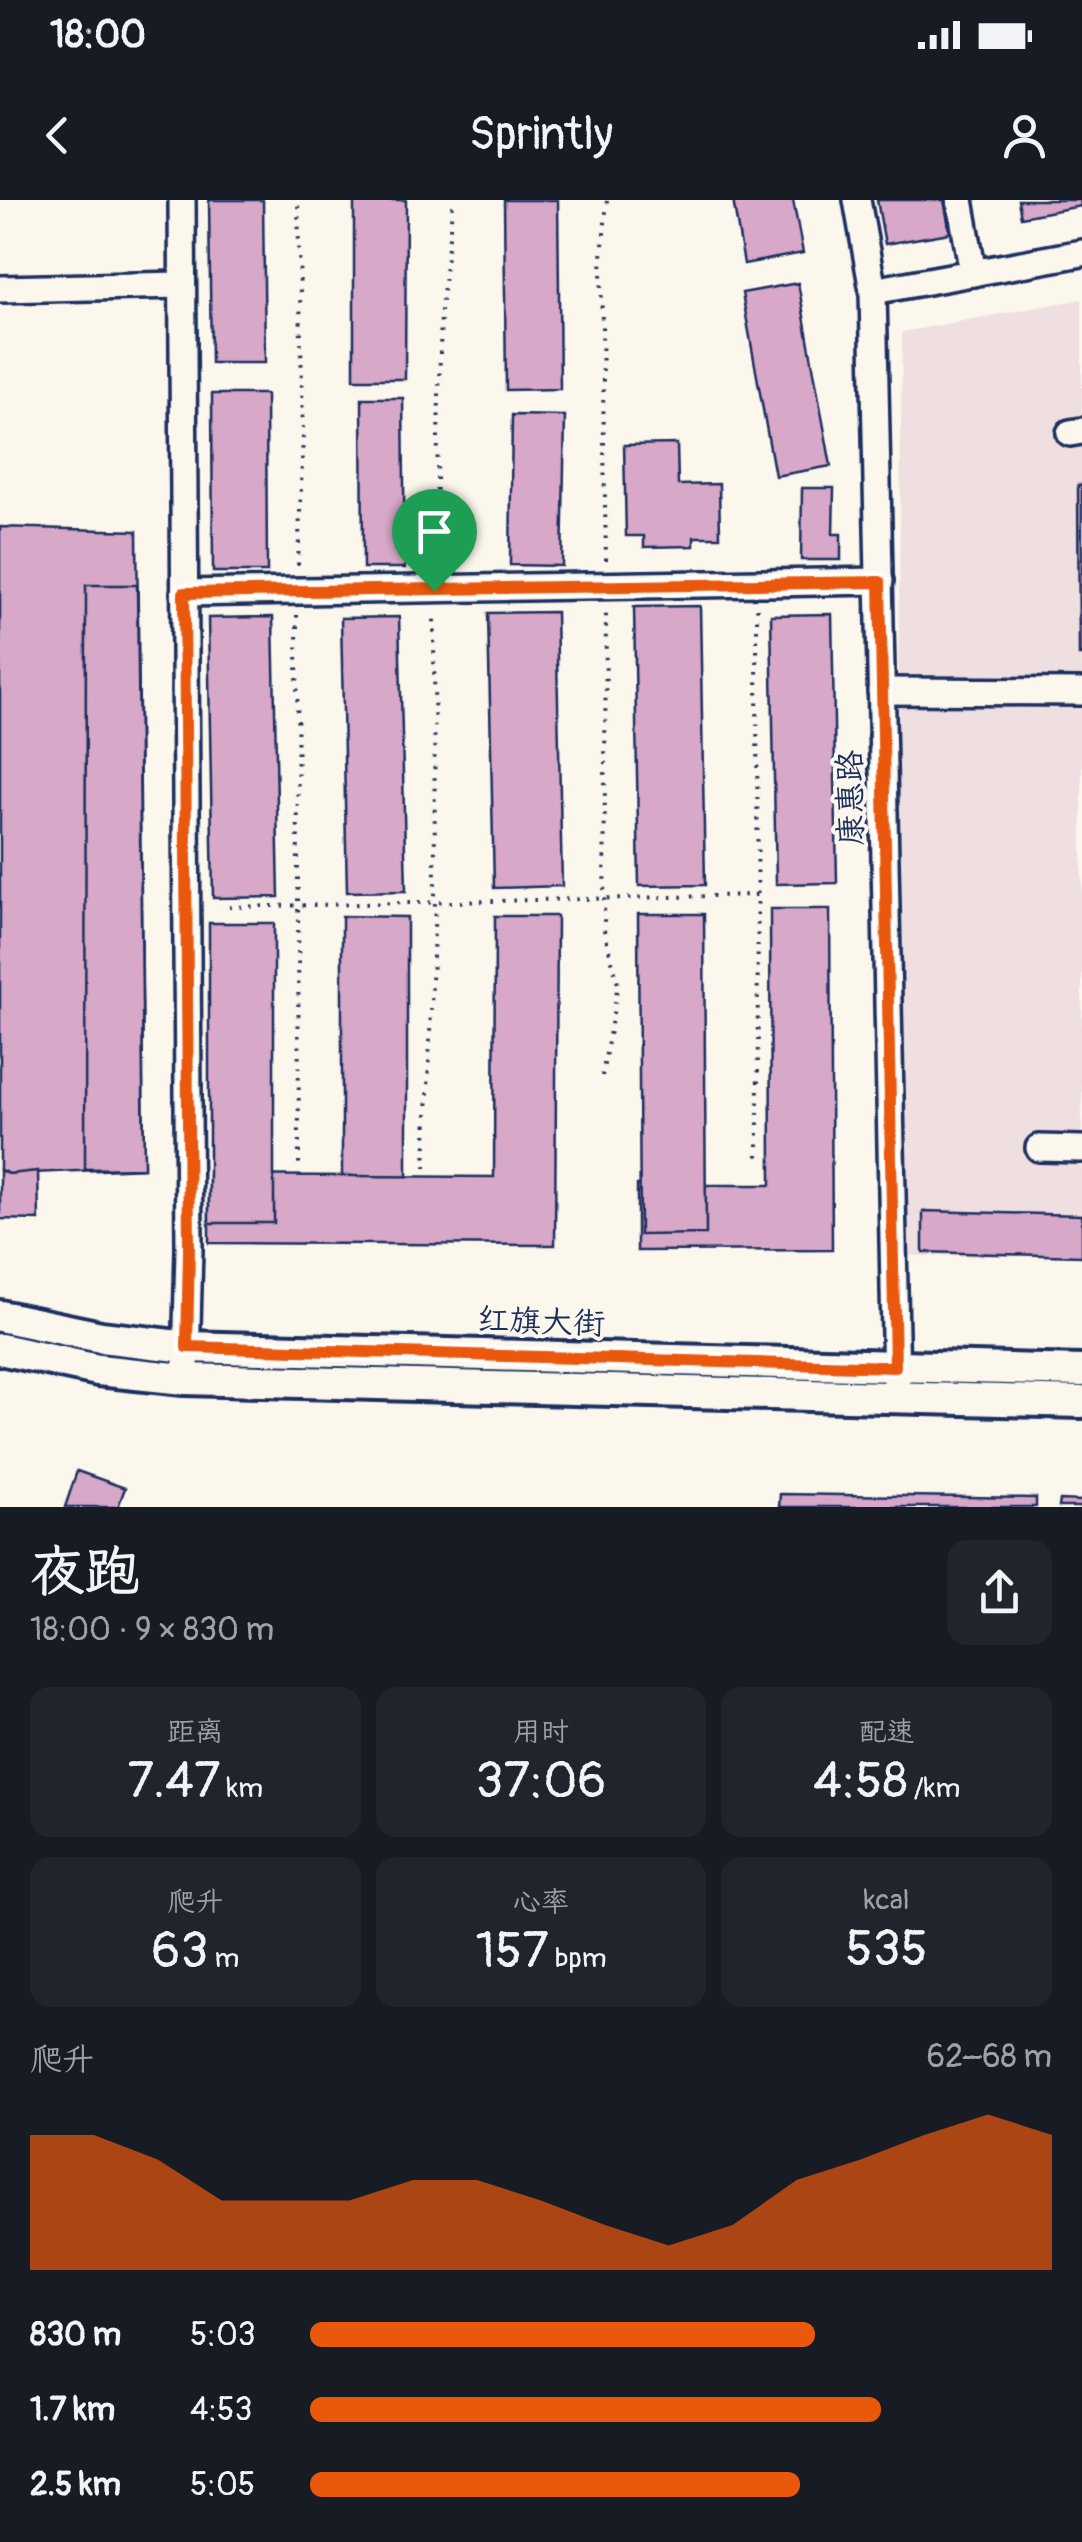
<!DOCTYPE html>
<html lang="zh">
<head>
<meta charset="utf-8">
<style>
  body { margin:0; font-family:Pangolin,"LXGW WenKai TC",sans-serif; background:#20242c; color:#f1f3f6; height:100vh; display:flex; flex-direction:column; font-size:38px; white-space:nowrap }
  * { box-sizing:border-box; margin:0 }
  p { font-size:32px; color:#9ea1a6 }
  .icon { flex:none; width:55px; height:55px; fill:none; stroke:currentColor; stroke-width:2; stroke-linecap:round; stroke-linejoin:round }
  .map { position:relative; height:1307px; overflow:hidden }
  .details { display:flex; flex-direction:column; background:#171b24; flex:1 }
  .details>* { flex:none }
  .pin { position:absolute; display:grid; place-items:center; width:85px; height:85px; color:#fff; margin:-102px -42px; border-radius:50% 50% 50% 0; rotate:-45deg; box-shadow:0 0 10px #0007 }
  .pin .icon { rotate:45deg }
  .round { display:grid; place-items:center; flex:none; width:105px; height:105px; border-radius:20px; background:#20242c }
  .headline { display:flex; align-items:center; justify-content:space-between; height:170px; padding:0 30px }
  h1 { font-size:55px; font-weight:600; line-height:75px }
  .stats { display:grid; grid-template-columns:repeat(3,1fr); gap:15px; height:170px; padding:10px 30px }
  .stats div { display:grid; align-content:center; border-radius:20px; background:#20242c; text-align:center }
  .stats b { font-size:50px; font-weight:600 }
  .stats small { font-size:28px; font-weight:400 }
  .stats p { font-size:28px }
  .chart { height:280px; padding:20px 30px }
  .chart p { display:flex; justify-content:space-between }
  .chart svg { width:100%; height:180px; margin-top:10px; fill:#ea580c; opacity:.7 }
  ul { padding:0 30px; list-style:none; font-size:32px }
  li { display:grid; grid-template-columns:160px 120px 1fr; align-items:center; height:75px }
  li i { height:25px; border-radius:12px; background:#ea580c }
  .status { display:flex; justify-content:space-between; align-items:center; height:70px; padding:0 50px; background:#171b24; direction:ltr }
  .status svg { height:28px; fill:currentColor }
  header { display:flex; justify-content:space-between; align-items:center; height:130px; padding:0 30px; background:#171b24; font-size:45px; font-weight:600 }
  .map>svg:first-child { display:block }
</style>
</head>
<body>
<div class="status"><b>18:00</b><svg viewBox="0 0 49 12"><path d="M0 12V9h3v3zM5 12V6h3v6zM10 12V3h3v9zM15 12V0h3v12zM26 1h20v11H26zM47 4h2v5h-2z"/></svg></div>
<header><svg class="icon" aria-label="back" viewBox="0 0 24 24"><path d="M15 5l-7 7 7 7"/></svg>Sprintly<svg class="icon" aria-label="person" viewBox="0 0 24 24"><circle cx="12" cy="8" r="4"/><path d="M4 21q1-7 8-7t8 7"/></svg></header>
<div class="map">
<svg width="1082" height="1307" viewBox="0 0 1082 1307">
  <rect width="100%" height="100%" fill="#fbf7ec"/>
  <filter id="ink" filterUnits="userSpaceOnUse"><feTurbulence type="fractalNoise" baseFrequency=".01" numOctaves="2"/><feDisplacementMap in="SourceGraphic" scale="20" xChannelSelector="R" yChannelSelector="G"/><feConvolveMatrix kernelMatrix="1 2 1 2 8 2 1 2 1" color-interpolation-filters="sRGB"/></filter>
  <g filter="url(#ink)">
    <!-- built -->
    <polygon fill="#f0dfe1" points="1082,99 1082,1056 892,1056 902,132"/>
    <!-- building -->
    <g fill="#d8a8c8" stroke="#1b2f5e" stroke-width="2.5">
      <polygon points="209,0 263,0 265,163 211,163"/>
      <polygon points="354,0 406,0 405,179 354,179"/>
      <polygon points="504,0 558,0 560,189 506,190"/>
      <polygon points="733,0 793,0 803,53 744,64"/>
      <polygon points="877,0 944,0 950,33 885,44"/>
      <polygon points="1018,0 1080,0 1081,6 1021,17"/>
      <polygon points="798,83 831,266 775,276 742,93"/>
      <polygon points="212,194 266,194 267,372 213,372"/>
      <polygon points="362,198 403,198 405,368 363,368"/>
      <polygon points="512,215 565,216 562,366 510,365"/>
      <polygon points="677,244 678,285 719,284 720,337 694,337 694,346 644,347 644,336 626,336 624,245"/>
      <polygon points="1078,285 1082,285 1082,455 1079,455"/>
      <polygon points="802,288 834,288 833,334 841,334 841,360 801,360"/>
      <polygon points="0,327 137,331 144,968 9,974 0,970"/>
      <polygon points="86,385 137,385 144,968 85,969"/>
      <polygon points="700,406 705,685 639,686 634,407"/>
      <polygon points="556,412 562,686 494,688 488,413"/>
      <polygon points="832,414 837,683 776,684 771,415"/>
      <polygon points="273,417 279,697 213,698 208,418"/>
      <polygon points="399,417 406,691 347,692 341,418"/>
      <polygon points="770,709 830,709 832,1050 637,1051 637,985 771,985"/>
      <polygon points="638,714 704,714 706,1034 640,1035"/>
      <polygon points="342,716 407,717 407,1026 342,1026"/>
      <polygon points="495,716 557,716 555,1045 209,1043 209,975 494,977"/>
      <rect x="209" y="723" width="65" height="300"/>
      <polygon points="0,970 9,974 38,971 39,1020 0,1019"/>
      <polygon points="923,1011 1082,1015 1082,1056 923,1052"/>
      <polygon points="77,1271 125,1288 118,1307 65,1307"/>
      <polygon points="780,1294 1036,1298 1036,1307 779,1307"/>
      <polygon points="1060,1300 1082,1301 1082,1307 1059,1307"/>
    </g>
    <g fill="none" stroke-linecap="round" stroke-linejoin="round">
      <defs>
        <g id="minor">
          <polyline points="182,0 189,1049 186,1165"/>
          <polyline points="857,0 873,91 896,1183"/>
          <polyline points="960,0 973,73"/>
          <polyline points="0,89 182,85"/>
          <polyline points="873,91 1082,53"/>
          <polyline points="1070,233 1082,231"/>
          <polyline points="184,393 880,381"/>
          <polyline points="881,491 1082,492"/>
          <polyline points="1039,948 1082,949"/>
        </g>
        <g id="major">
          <polyline points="0,1116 101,1137 187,1147 1082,1171"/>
          <polyline points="0,1149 98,1170 184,1179 1082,1202"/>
        </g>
      </defs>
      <!-- minor casing -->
      <use href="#minor" stroke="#1b2f5e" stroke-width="32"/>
      <!-- major casing -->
      <use href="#major" stroke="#1b2f5e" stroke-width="38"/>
      <!-- path -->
      <g stroke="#1b2f5e" stroke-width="4" stroke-dasharray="2.5 8" stroke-linecap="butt">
        <polyline points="606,360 601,68 607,0"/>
        <polyline points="435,364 441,111 453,0"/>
        <polyline points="298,365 303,235 298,0"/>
        <polyline points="757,408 758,960"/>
        <polyline points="297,415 299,966"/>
        <polyline points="229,707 758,695"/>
        <polyline points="602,876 618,784 604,730 606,409"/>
        <polyline points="425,968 435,702 434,414"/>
      </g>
      <!-- minor -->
      <use href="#minor" stroke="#fbf7ec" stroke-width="25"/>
      <!-- major -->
      <use href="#major" stroke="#fbf7ec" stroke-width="30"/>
    </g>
  </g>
  <g fill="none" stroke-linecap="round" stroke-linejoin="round" filter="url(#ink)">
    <defs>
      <polygon id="route" points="880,382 895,1167 187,1147 189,1049 184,393"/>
    </defs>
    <!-- route casing -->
    <use href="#route" stroke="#fff" stroke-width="20"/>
    <!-- route -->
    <use href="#route" stroke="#ea580c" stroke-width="12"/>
  </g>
  <g text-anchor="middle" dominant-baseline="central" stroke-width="8" stroke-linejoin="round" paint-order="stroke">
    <!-- street labels -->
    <g font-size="32" fill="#1b2f5e" stroke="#fbf7ec">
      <text transform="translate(851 598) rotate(-91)">康惠路</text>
      <text transform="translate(541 1122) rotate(2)">红旗大街</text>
    </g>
  </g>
</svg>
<div class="pin" style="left:434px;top:391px;background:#1e9e55"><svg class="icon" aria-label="arrive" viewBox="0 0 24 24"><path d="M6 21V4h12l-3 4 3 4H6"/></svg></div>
</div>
<section class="details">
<div class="headline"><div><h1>夜跑</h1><p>18:00 · 9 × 830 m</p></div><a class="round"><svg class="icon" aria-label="share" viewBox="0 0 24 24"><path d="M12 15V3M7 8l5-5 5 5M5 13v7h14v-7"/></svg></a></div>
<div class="stats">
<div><p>距离</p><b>7.47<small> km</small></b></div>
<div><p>用时</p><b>37:06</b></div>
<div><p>配速</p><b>4:58<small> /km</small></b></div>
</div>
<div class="stats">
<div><p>爬升</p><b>63<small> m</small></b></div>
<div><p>心率</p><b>157<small> bpm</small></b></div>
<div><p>kcal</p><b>535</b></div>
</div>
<div class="chart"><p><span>爬升</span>62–68 m</p>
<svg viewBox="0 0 160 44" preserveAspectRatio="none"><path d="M0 44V11L10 11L20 17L30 27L40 27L50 27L60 22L70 22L80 27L90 33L100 38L110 33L120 22L130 17L140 11L150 6L160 11V44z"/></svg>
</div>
<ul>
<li><b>830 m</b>5:03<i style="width:68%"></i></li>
<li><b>1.7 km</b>4:53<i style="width:77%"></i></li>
<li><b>2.5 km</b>5:05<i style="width:66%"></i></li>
</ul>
</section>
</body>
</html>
